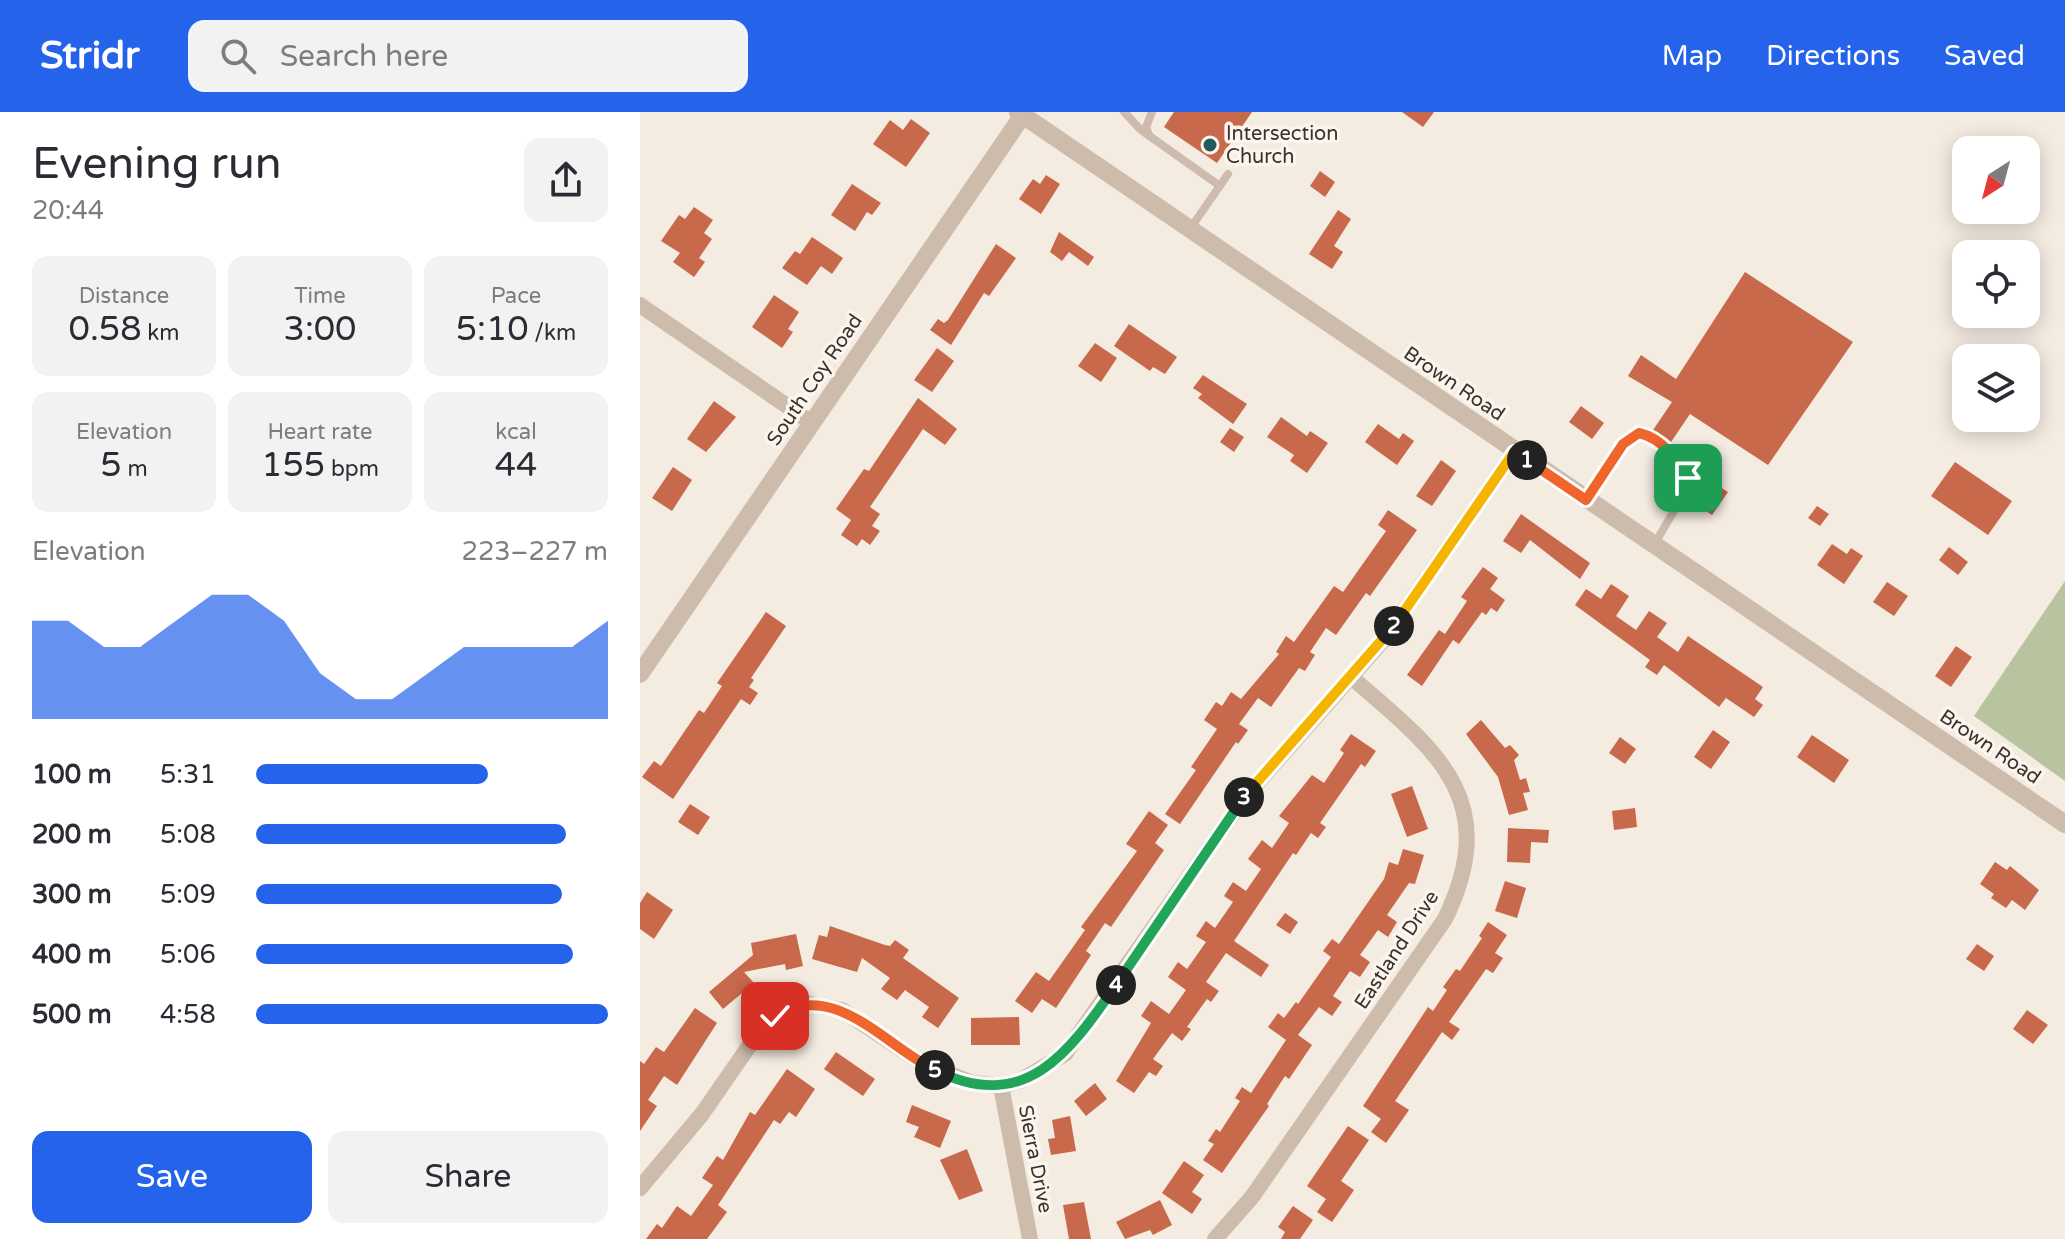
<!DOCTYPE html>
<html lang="en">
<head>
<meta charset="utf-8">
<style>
  body { margin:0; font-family:"Varela Round",sans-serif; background:#f2f2f3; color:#2b2b33; height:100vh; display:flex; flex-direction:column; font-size:30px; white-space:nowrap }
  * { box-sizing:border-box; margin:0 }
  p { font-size:26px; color:#7c7c81 }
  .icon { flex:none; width:44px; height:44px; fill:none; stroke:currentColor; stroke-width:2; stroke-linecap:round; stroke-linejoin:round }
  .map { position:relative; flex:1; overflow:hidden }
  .details { display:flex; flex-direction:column; background:#fff; width:640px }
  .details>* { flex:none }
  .needle { width:52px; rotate:216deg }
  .fabs { position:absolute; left:1312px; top:24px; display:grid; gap:16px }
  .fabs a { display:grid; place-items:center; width:88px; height:88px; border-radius:16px; background:#fff; box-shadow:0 4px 20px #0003; font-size:40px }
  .pin { position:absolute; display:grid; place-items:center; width:68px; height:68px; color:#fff; margin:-34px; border-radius:16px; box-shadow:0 4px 12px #0006 }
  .km { position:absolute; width:40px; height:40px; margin:-20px; border-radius:50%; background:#222; color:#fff; font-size:22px; line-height:40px; text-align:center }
  .round { display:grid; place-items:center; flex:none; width:84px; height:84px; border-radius:16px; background:#f2f2f3 }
  .headline { display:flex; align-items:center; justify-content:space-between; height:136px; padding:0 32px }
  h1 { font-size:44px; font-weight:600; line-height:60px }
  .stats { display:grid; grid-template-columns:repeat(3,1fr); gap:12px; height:136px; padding:8px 32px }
  .stats div { display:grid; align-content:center; border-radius:16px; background:#f2f2f3; text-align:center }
  .stats b { font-size:34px; font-weight:600 }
  .stats small { font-size:22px; font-weight:400 }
  .stats p { font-size:22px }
  .chart { height:224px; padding:16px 32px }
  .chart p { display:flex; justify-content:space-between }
  .chart svg { width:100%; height:144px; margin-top:8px; fill:#2563eb; opacity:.7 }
  .cta { display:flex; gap:16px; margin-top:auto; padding:16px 32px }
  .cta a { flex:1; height:92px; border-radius:16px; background:#2563eb; color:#fff; font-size:32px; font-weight:600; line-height:92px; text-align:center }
  .cta a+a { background:#f2f2f3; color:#2b2b33 }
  ul { padding:0 32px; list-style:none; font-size:26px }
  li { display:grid; grid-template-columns:128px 96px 1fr; align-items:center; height:60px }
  li i { height:20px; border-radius:10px; background:#2563eb }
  header { display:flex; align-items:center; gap:48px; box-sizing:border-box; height:112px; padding:0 40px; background:#2563eb; color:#fff }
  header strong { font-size:38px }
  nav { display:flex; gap:44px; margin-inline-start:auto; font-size:28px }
  .search { width:560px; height:72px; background:#f2f2f3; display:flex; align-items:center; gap:20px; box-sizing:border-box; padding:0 28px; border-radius:16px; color:#7c7c81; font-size:30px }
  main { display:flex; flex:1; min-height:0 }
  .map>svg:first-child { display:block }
</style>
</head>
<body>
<header>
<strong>Stridr</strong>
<div class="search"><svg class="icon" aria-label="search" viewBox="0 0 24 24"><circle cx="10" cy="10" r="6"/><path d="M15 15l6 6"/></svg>Search here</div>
<nav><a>Map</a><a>Directions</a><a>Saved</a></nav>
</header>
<main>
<section class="details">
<div class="headline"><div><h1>Evening run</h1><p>20:44</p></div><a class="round"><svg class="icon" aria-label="share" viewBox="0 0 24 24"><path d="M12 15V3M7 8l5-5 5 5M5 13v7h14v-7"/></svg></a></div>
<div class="stats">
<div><p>Distance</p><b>0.58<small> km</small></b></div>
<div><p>Time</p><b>3:00</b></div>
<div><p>Pace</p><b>5:10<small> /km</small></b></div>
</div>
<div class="stats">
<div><p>Elevation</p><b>5<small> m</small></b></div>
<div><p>Heart rate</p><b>155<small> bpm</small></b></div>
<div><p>kcal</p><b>44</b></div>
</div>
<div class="chart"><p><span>Elevation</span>223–227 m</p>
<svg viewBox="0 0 160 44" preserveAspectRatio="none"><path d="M0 44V14L10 14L20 22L30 22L40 14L50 6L60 6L70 14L80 30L90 38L100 38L110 30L120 22L130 22L140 22L150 22L160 14V44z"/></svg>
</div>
<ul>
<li><b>100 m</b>5:31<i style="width:66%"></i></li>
<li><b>200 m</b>5:08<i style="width:88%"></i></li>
<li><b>300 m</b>5:09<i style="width:87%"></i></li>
<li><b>400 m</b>5:06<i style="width:90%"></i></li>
<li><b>500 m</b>4:58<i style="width:100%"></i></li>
</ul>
<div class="cta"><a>Save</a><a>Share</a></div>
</section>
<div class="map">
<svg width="1425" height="1127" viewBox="0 0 1425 1127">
  <rect width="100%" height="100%" fill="#f4ebe1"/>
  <!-- green -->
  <polygon fill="#b8c4a0" points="1425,469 1425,669 1334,604"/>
  <!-- building -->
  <g fill="#c8694b">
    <polygon points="534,0 612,0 577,51 524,15"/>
    <polygon points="762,0 794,0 783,15"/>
    <polygon points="271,7 290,21 266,55 233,32 250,8 263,18"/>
    <polygon points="680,59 695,70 685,85 670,74"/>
    <polygon points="406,63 420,72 401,102 379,87 393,67 400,72"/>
    <polygon points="212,72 241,91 232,103 227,100 215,119 191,103"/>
    <polygon points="54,95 73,108 64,121 72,127 59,146 65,150 54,165 33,150 40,141 21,129 39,103 45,107"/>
    <polygon points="698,98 711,107 694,134 703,140 692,157 669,142"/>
    <polygon points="419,120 454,145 448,154 429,140 422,149 410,140"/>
    <polygon points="172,125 203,146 192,162 181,154 167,173 142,156 155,139 160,142"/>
    <polygon points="356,132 376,146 349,184 344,181 311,233 290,218 298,207 304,211 308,208"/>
    <polygon points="1105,160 1213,230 1128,353 1050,302 1031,330 1013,318 1032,290 988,264 1001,243 1036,267"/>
    <polygon points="134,183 159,200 148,217 153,220 142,236 112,215"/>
    <polygon points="489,212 537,245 525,262 513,255 510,259 474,234"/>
    <polygon points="455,231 477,246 461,270 438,254"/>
    <polygon points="297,236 314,249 292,280 274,268"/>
    <polygon points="563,263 607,292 593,312 558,286 562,282 553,276"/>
    <polygon points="278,286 317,317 305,333 283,317 230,395 240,402 232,414 240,419 230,433 222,427 217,434 201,423 211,408 196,397 224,357 229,359"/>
    <polygon points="74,289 96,305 66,340 47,327"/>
    <polygon points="941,294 964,311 952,327 929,310"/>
    <polygon points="641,305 667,324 670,319 688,331 667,361 650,349 654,343 627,325"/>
    <polygon points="738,312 759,327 763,321 774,329 757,353 725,330"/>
    <polygon points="590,316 604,325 594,340 580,330"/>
    <polygon points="801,348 816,359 792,394 776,384"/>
    <polygon points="1315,350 1372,389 1348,423 1291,384"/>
    <polygon points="33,355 52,368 32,399 12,386"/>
    <polygon points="1072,370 1088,380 1072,403 1057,393"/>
    <polygon points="1177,394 1189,402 1180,414 1168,406"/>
    <polygon points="748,398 777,418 730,484 726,481 696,523 686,516 670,540 675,543 665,559 659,556 631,595 618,586 599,612 608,618 598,632 596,630 540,712 525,702 556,658 551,655 577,617 564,608 576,590 582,594 591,580 601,587 639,542 636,540 646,524 654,530 694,474 703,480 746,419 738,413"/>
    <polygon points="881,402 950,451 940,467 890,428 881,441 863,429"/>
    <polygon points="1192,432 1207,442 1211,436 1223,444 1204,472 1177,453"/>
    <polygon points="1309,435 1328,450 1318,463 1299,448"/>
    <polygon points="843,455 858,466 850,477 865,488 857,500 851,496 846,503 842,500 819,532 813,528 782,574 767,563 799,518 805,522 827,489 821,485"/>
    <polygon points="1247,470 1268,484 1254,504 1233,490"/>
    <polygon points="971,472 989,484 976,504 996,518 1009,499 1027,511 1017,525 1038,540 1048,524 1123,575 1115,587 1123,593 1114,605 1086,586 1079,595 1024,553 1017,563 1005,555 1010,548 935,493 946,477 961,487"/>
    <polygon points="126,500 146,514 111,566 114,568 109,575 118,581 110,593 101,587 33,687 2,665 14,649 21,654 59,598 64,601 82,574 77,571"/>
    <polygon points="1316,534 1332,545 1311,575 1295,564"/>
    <polygon points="841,608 865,636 870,633 879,643 874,648 880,668 886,666 890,680 883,681 888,698 869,703 858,665 826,622"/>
    <polygon points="1073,618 1090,630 1071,657 1054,645"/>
    <polygon points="711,622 736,639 725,655 721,652 680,711 686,715 678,726 671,721 656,743 653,741 594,829 629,853 621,865 586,841 566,870 579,879 571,890 567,887 547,915 551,917 542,929 532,921 513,947 523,954 516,964 509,960 494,981 476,969 511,911 501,904 511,889 529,902 546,878 528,865 538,850 547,857 566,830 556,824 566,809 575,816 593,790 584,784 593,770 606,779 621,757 608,747 622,728 632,736 649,711 639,704 672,663 684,671 704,641 700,638"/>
    <polygon points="1172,623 1209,648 1194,671 1157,645"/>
    <polygon points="980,625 996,637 985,652 969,641"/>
    <polygon points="772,674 788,717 767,725 751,682"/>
    <polygon points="50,692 70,705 58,723 38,710"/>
    <polygon points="995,696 997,715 974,718 972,699"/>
    <polygon points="509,699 528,713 515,731 524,738 471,815 465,811 446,839 451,843 416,896 402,887 392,901 375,889 396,860 409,869 445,818 441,815 497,739 486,732"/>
    <polygon points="868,716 909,718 908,731 891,730 890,751 867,750"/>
    <polygon points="763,737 784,743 775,772 769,771 747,803 757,810 748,825 738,818 720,843 730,850 720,865 710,859 693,884 702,890 692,904 679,895 658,923 672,933 649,967 645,964 627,992 629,994 582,1061 563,1048 574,1032 568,1029 576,1017 580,1020 600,989 595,986 602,975 611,981 646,928 628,915 638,901 644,906 656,890 658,892 691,845 683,839 692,827 699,832 744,767 749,750 758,753"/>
    <polygon points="1355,750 1367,758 1370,754 1399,778 1385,798 1372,788 1366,796 1351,786 1354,782 1340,772"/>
    <polygon points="865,769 886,776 877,806 855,799"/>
    <polygon points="7,780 33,798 14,827 0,817 0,791"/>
    <polygon points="645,801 658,810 650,822 636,813"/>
    <polygon points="848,810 867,823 855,841 863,846 853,861 846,857 809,910 820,917 812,928 802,920 755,989 769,998 746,1031 731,1020 741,1007 723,994 788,895 793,899 807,878 803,875 816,857 820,859 842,826 839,824"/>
    <polygon points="190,814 245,833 250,834 255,828 269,838 263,846 319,886 298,916 282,905 289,895 265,878 257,888 241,877 250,866 222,846 217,860 172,847 179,823 187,825"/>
    <polygon points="156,822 163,854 146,858 145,852 104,860 114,871 83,897 69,880 113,843 111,831"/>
    <polygon points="1337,832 1354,844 1344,859 1326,847"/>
    <polygon points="55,896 77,911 37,973 24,964 8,988 17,994 0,1019 0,949 4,952 16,935 24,940"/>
    <polygon points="1387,898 1408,913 1393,932 1373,917"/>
    <polygon points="379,905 380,933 331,933 331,906"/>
    <polygon points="196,940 235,967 223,984 184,957"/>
    <polygon points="147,957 175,977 156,1005 149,1000 140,1012 134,1008 78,1093 87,1100 67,1127 6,1127 17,1112 22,1116 37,1094 51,1104 73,1073 62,1066 77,1044 83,1048 110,1000 115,1003"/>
    <polygon points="455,971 467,987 446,1004 434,989"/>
    <polygon points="272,993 311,1009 300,1036 274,1025 279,1015 266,1010"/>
    <polygon points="430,1004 436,1039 411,1043 408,1027 415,1026 412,1008"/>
    <polygon points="708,1014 729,1028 701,1069 714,1078 692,1110 677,1100 686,1087 667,1074"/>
    <polygon points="327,1037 343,1079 319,1088 300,1048"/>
    <polygon points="544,1049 564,1063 552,1080 562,1087 552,1102 522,1081"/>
    <polygon points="520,1088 532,1113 513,1123 510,1118 485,1127 476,1110"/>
    <polygon points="444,1090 451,1127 429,1127 423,1093"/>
    <polygon points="653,1094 673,1108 660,1127 641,1127 645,1120 638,1115"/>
  </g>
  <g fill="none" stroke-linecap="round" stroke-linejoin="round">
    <!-- service -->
    <g stroke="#cdbbac" stroke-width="8">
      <polyline points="484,0 501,18 580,74"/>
      <polyline points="509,23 506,15 512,0"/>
      <polyline points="550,117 588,62"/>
      <polyline points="946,388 990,323 1009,323 1041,353 1049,373 1014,433"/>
    </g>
    <!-- minor -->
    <g stroke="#cdbbac" stroke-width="16">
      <polyline points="0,193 172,311"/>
      <polyline points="361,974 390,1127"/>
      <polyline points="0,1076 62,1002 123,914 146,898 170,892 202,898 285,953 333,971 361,974 380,969 425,942 604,686 746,525 874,340"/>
      <path d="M575,1127l37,-42 193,-278c58,-120 -9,-169 -94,-242"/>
    </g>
    <!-- tertiary -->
    <g stroke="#cdbbac" stroke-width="18">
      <polyline points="378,0 1425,712"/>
      <polyline points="0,562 385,0"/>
    </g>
  </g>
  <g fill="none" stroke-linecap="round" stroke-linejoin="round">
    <defs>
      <path id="split-1" d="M887,348l59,40 37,-56 16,-11c22,5 39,26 49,45"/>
      <polyline id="split-2" points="754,514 874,340 887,348"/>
      <polyline id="split-3" points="604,685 754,514"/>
      <polyline id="split-4" points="476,873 604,685"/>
      <path id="split-5" d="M295,958c90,45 134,-17 181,-85"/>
      <path id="split-6" d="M135,904c60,-37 110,30 160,54"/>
    </defs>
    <!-- split-1 casing -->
    <use href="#split-1" stroke="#fff" stroke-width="16"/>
    <!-- split-2 casing -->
    <use href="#split-2" stroke="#fff" stroke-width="16"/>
    <!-- split-3 casing -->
    <use href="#split-3" stroke="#fff" stroke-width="16"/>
    <!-- split-4 casing -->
    <use href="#split-4" stroke="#fff" stroke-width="16"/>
    <!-- split-5 casing -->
    <use href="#split-5" stroke="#fff" stroke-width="16"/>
    <!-- split-6 casing -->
    <use href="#split-6" stroke="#fff" stroke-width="16"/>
    <!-- split-1 -->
    <use href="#split-1" stroke="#f0652b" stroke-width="10"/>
    <!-- split-2 -->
    <use href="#split-2" stroke="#f5b400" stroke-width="10"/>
    <!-- split-3 -->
    <use href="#split-3" stroke="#f5b400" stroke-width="10"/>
    <!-- split-4 -->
    <use href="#split-4" stroke="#22a559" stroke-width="10"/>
    <!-- split-5 -->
    <use href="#split-5" stroke="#22a559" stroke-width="10"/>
    <!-- split-6 -->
    <use href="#split-6" stroke="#f0652b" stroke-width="10"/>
  </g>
  <!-- markers -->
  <circle fill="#1f5a5e" stroke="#fbf5ee" stroke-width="3" cx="570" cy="33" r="8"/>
  <g text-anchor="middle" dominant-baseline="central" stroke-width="7" stroke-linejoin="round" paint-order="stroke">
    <!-- poi labels -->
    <g font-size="20" fill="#3b302b" stroke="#fbf5ee" text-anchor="start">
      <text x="586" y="22">Intersection<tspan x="586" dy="23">Church</tspan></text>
    </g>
    <!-- street labels -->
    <g font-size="20" fill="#3b302b" stroke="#fbf5ee">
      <text transform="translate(175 268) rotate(-56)">South Coy Road</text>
      <text transform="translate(814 272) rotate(34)">Brown Road</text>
      <text transform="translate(1350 635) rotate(34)">Brown Road</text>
      <text transform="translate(757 838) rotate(-57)">Eastland Drive</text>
      <text transform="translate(395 1047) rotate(79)">Sierra Drive</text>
    </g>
  </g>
</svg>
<div class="fabs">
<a><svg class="needle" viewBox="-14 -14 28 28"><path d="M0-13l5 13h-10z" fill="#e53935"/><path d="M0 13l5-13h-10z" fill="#7c7c81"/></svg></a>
<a><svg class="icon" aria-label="locate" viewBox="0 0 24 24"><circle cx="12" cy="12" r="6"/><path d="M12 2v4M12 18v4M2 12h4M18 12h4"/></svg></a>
<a><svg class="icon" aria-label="layers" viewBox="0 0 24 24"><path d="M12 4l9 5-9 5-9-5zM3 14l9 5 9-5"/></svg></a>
</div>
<div class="pin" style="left:1048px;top:366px;background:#1e9e55"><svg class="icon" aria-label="arrive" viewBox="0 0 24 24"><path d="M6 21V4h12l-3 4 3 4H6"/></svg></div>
<div class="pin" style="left:135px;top:904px;background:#d93025"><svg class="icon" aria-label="check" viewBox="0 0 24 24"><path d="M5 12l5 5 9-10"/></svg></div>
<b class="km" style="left:887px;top:348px">1</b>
<b class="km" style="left:754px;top:514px">2</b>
<b class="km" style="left:604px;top:685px">3</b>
<b class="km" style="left:476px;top:873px">4</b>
<b class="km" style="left:295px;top:958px">5</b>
</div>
</main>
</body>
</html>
